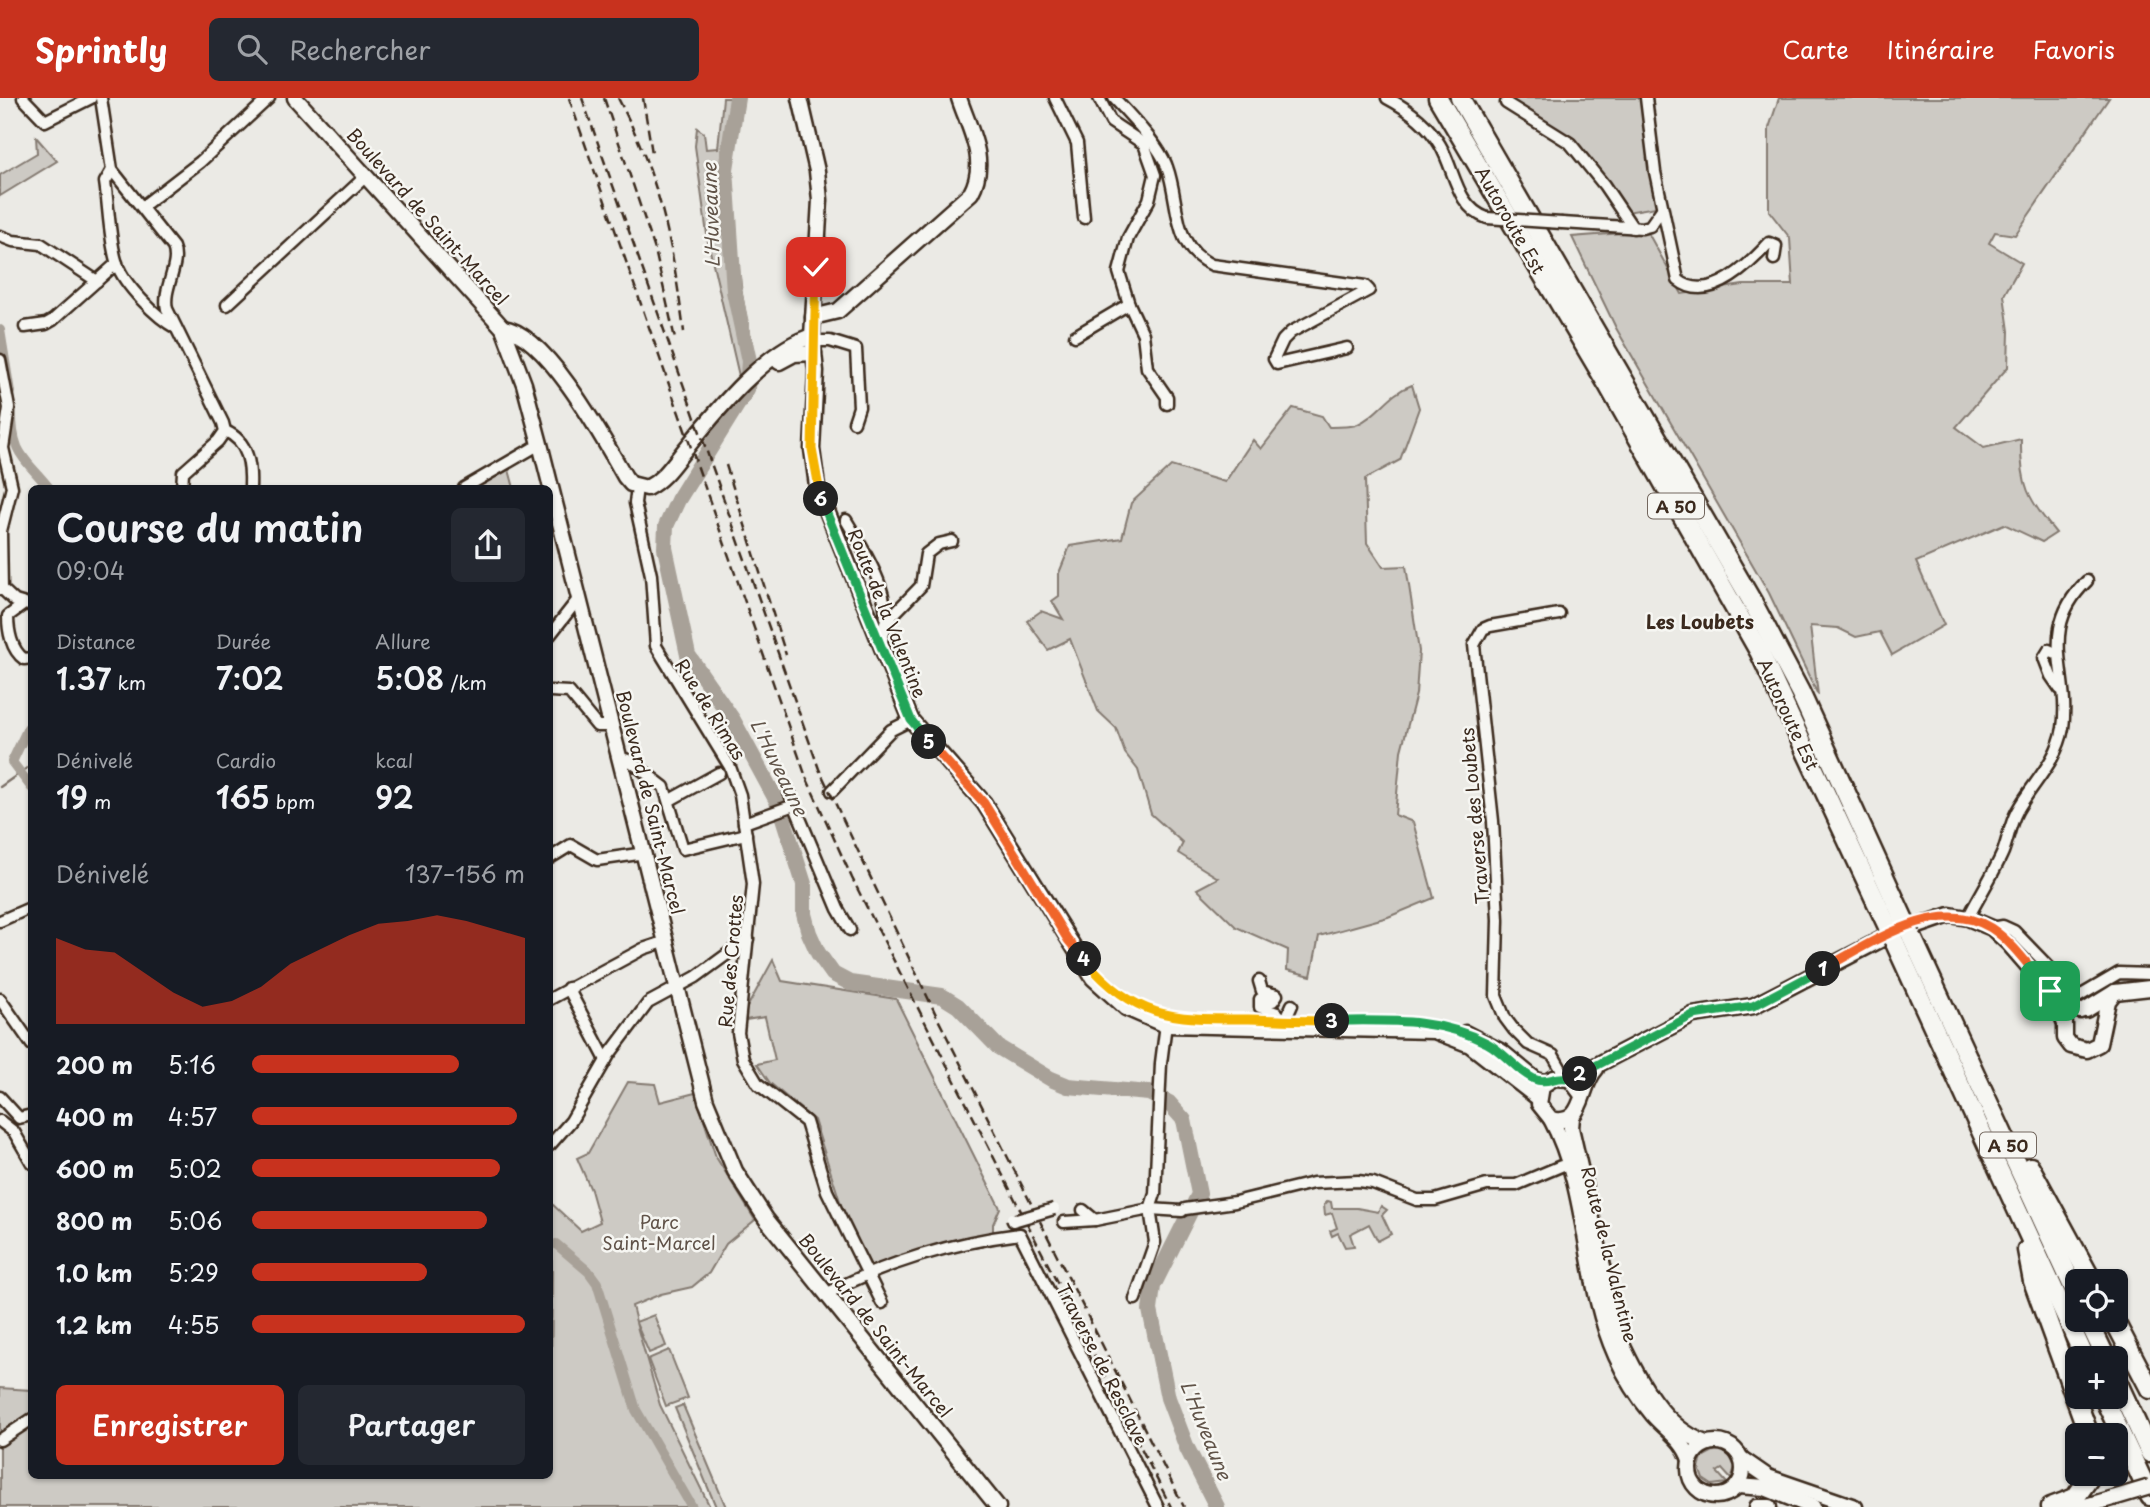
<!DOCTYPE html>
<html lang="fr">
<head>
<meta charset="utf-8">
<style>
  body { margin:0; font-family:"Playpen Sans",sans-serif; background:#242831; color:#f1f3f6; height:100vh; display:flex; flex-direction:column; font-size:26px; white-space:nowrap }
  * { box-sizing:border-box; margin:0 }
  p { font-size:23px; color:#9ea1a6 }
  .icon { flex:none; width:38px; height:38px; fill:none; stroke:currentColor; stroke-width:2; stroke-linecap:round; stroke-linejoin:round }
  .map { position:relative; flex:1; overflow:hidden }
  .side { position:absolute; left:28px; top:387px; width:525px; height:994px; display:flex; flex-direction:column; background:#171b24; border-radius:10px; box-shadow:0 2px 5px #0004 }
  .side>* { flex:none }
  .controls { position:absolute; left:2065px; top:1171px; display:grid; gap:14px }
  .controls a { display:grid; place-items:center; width:63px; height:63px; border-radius:10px; background:#171b24; box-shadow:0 2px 5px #0004; font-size:35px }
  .pin { position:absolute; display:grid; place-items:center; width:60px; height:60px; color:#fff; margin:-30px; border-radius:14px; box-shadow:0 4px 10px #0006 }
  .km { position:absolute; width:35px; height:35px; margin:-18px; border-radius:50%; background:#222; color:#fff; font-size:19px; line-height:35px; text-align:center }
  .round { display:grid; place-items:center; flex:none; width:74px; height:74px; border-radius:10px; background:#242831 }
  .headline { display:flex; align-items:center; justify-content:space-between; height:119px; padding:0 28px }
  h1 { font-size:38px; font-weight:600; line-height:52px }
  .figures { display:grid; grid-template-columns:repeat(3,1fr); gap:10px; height:119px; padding:7px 28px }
  .figures div { display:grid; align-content:center }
  .figures b { font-size:30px; font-weight:600 }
  .figures small { font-size:19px; font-weight:400 }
  .figures p { font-size:19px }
  .chart { height:196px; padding:14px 28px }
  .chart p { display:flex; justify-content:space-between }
  .chart svg { width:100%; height:126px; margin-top:7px; fill:#c8321e; opacity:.7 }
  .cta { display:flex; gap:14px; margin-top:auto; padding:14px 28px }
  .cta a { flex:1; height:80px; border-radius:10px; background:#c8321e; color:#fff; font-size:28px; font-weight:600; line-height:80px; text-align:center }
  .cta a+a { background:#242831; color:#f1f3f6 }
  ul { padding:0 28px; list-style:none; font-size:23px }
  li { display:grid; grid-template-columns:112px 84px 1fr; align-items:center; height:52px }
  li i { height:18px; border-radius:9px; background:#c8321e }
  header { display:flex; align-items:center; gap:42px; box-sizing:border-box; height:98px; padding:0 35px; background:#c8321e; color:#fff }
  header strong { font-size:33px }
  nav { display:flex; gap:38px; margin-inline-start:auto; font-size:24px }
  .search { width:490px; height:63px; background:#242831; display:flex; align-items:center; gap:18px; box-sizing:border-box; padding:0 24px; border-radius:10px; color:#9ea1a6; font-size:26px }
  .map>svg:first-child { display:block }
</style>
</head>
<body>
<header>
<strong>Sprintly</strong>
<div class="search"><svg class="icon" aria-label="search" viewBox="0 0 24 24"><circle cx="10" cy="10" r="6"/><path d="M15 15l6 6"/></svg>Rechercher</div>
<nav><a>Carte</a><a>Itinéraire</a><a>Favoris</a></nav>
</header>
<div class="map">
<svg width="2150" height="1409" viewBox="0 0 2150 1409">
  <rect width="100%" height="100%" fill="#ebeae5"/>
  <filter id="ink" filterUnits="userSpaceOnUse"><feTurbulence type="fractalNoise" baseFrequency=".0143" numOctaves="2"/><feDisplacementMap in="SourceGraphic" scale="14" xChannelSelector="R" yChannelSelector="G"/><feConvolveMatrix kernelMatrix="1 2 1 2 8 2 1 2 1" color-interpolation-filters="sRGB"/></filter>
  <g filter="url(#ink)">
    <!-- green -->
    <g fill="#cdcac4" stroke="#847a71" stroke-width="2">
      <polygon points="723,0 731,0 732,15 725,51 742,196 755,266 739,278 708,144 695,48 697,30 704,35 706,51 718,50"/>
      <polygon points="1509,0 1643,0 1656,109 1627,114 1569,40"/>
      <path d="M1779,0h330l-94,137 -20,-3 -6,11 33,20 -18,32 5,36 -1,36 -52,60 28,21 37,-9c-1,46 7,60 35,94l-14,9 -38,-18 -88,38 28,63 -52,30 -12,-23 -24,5 -18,-9 -28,-2 8,69 -49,-102 -153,-265 -44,-91 75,-6 35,63 61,-9h50l-3,-47 -21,-27v-83z"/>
      <polygon points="36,39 57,63 0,98 0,77 37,55"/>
      <path d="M1412,287l7,23 -19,52 -35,19 2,64 16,24 23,-1 13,85 -3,43 -15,57 -6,64 18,7 21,76 -46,19 -69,19 -8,40 -24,-6 1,-20 -52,-23 -39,-38 21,-11 -40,-25 5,-10 -32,-29 -13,-44 -13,-17 -9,-25 -18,-17 -28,-72 -22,11 -21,-29 14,-10 22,8 -11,-18 7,-5v-23l11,-27 52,-8 9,-35 40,-37 54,16 28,-42 8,9 32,-41 29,8 7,11c9,-1 21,1 29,-3 22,-10 29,-30 54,-39z"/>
      <polygon points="508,368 514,390 469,390"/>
      <polygon points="773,862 782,883 896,901 1000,1110 993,1126 993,1137 872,1170 845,1119 814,1022 770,985 757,966 775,962 765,919 745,922 744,915"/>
      <polygon points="628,984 655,986 660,1004 695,995 716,1059 755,1122 726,1146 709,1175 692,1189 661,1196 632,1208 636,1224 654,1217 666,1248 649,1255 636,1225 660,1307 710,1409 0,1409 0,1290 31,1292 32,1377 550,1377 552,1174 550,1104 581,1133 600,1124 591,1092 577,1060 588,1055"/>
      <polygon points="1328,1103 1331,1104 1332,1110 1357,1110 1378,1114 1381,1108 1387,1112 1382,1117 1391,1136 1378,1143 1369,1126 1350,1136 1354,1148 1345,1149 1338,1135 1332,1138 1330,1133 1337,1130 1332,1115 1325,1117 1324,1107"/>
      <polygon points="669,1252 688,1300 666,1308 648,1261"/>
      <polygon points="683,1307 726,1409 716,1409 675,1310"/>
      <polygon points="1717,1351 1728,1354 1735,1369 1731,1381 1722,1371 1717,1374 1727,1385 1712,1387 1703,1381 1699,1370 1702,1359"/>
    </g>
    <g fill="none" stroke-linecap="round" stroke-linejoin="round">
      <!-- stream -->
      <polyline stroke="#7c7167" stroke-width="2.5" points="0,689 27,670"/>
      <!-- canal -->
      <g stroke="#a8a198" stroke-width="10">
        <polyline points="0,232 10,294"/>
        <path d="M12,312c-1,44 12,47 37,78"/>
        <polyline points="28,630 12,664 32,690"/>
        <polyline points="556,1146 589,1174 597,1185 636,1312 692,1409"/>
      </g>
      <!-- river -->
      <polyline stroke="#a8a198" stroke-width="16" points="737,0 726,71 734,193 749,263 747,291 678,402 666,428 665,450 688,557 733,622 779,707 804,786 804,816 809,835 818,855 833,876 850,885 942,898 958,908 998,949 1051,981 1068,988 1149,995 1169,1005 1184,1022 1199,1096 1153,1188 1150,1212 1168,1300 1187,1350 1217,1409"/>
      <defs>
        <g id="street">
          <polyline points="23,0 45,23 91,0"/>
          <path d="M101,0l11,72 61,77c8,18 -11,41 -6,62l56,114 2,8 -7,10 -35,31 -1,16"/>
          <polyline points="1055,0 1077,45 1084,120"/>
          <polyline points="1099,0 1111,24 1144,46 1155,77 1149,102 1128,140 1119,174 1129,206 1143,236 1147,270 1167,299 1167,306"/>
          <path d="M1114,0c15,16 46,48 53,69 13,35 4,80 45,98l153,21 4,4 -78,42 -8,8 -9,19 3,5 70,-16"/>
          <path d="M1387,0c21,11 41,26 53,47 15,25 16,62 47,73"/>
          <path d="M1646,0l9,74 23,108c31,25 72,-16 91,-37l7,3 -2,13"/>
          <polyline points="1506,5 1570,45 1604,87 1633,130"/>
          <path d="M112,72l-7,12c4,26 4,57 12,82 7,21 40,54 59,64"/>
          <polyline points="143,108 200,64 269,0"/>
          <polyline points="1562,125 1642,130 1650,128 1662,111"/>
          <polyline points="0,138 13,143 41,146 97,183"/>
          <polyline points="227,207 366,78"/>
          <polyline points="25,229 46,226 53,222 117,165"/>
          <polyline points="1075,238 1129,206"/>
          <polyline points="813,243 830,243 856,251 859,309 854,324"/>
          <polyline points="0,262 9,310 3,350 12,389 1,433 2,492"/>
          <path d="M225,333c24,10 26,35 25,57"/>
          <polyline points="637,389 635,405 651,477 656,548 730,669 740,697 753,786 738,935 743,961 758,986 806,1024 827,1093 882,1205"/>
          <polyline points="464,390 540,346"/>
          <path d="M846,422c21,36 53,83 34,125"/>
          <polyline points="0,489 15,503 32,508"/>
          <path d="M23,507l-15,11c0,14 3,34 16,43l8,-1"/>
          <polyline points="1559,516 1490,528 1483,531 1474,547 1493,723 1498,822 1496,898 1505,920 1514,932 1528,946 1553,957 1566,980"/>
          <polyline points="885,525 921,488 926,456 939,446 952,443"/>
          <polyline points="550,537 579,500"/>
          <polyline points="2058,556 2049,552 2044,560 2051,578 2060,591"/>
          <polyline points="550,593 569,594 597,628 612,628"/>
          <polyline points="621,660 629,662 664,689 683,751 746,736"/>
          <polyline points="832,693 891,632 911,622"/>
          <polyline points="789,694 838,811 850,832"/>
          <polyline points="670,702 719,675"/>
          <polyline points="744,725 794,707"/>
          <polyline points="550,760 571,747 597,762 645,755"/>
          <path d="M1968,820c11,-22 25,-43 35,-66 5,-13 7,-28 14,-41 16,-29 40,-49 46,-83 8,-55 -27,-98 24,-147"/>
          <polyline points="0,823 32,809"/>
          <polyline points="1992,830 2003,828 2014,833 2078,899 2119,875 2150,876"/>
          <polyline points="1259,883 1262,893 1277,897 1273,903 1260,901 1260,909 1277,915 1285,923 1292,907"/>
          <polyline points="568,890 606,962"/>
          <polyline points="0,901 32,947"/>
          <polyline points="550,901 643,851 667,843"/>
          <polyline points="0,999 19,1020 32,1017"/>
          <polyline points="0,1023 14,1034 32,1065"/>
          <polyline points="550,1047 571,1023 609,957 648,905 696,879 748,841"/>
          <polyline points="1150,1111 1155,1096 1161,965 1167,918"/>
          <polyline points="1185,1111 1235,1104 1313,1085 1358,1083 1373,1085 1417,1102 1435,1102 1487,1087 1516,1087 1561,1068"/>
          <polyline points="1083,1112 1095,1122"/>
          <polyline points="1064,1124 1095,1122 1150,1111 1182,1113"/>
          <path d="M826,1196c59,-31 128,-52 194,-60l138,273"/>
          <polyline points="1135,1201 1155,1144 1150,1111"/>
          <polyline points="0,1342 32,1321"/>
        </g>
        <g id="secondary">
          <polyline points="295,0 503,230 524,286 540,346 706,1003 735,1073 766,1121 998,1409"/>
          <polyline points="800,0 817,73 820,102 812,238 816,273 812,351 817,388 911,622 984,705 1093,880 1126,910 1165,927 1434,933 1470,947 1538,1000"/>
          <path d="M813,219l25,-6 133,-118c18,-33 -2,-64 -12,-95"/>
          <path d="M503,230c43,5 101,112 122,149l6,7 16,4c19,-10 28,-27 41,-42 30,-37 78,-96 124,-110"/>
          <polyline points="779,264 794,256 814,255"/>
          <polyline points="2055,899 2080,913"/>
          <polyline points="2086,912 2115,894 2150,890"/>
          <polyline points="1465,935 1502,954 1536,982 1546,984"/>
          <polyline points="1570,981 1693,917 1753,908 1884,840 1950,817 1968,820 1992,830 2008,845 2055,899 2065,926 2065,940 2071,948 2087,952 2099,946 2108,903 2115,894"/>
          <path d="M1582,997l-12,-16 -16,-1 -12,8 -3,18 12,15c34,9 28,-33 45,-50"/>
          <path d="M1572,1019l-1,11 49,212c18,39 43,88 86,103"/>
          <path d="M1551,1021c39,73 31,162 65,237 10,22 22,41 37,59 13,15 31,25 37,45"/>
          <circle cx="1716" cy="1371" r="27"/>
          <polyline points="1742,1361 1768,1379 1855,1409"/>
          <polyline points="1738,1388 1765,1390 1813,1409"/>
          <polyline points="1757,1409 1769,1409"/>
          <polyline points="2082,1409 2113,1400"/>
        </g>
        <g id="highway">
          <polyline points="1438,0 1608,287 1759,553 1888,829"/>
          <polyline points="1460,0 1753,505 1800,594 1904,822"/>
          <polyline points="1911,837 2077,1197"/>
          <polyline points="1895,845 2085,1260"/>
          <polyline points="2030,1069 2092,1183"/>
          <polyline points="2027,1152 2033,1183 2089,1337"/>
          <polyline points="2088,1222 2106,1260"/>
          <polyline points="2114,1222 2150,1291"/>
          <polyline points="2116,1281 2150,1355"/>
          <polyline points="2103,1298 2150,1398"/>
          <polyline points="2051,1409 2075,1400 2092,1376"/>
        </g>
      </defs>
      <!-- street casing -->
      <use href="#street" stroke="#3b2a1e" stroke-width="15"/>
      <!-- secondary casing -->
      <use href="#secondary" stroke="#3b2a1e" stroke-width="19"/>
      <!-- highway casing -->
      <use href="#highway" stroke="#3b2a1e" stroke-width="23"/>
      <!-- street -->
      <use href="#street" stroke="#f6f6f2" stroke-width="10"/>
      <!-- secondary -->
      <use href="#secondary" stroke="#f6f6f2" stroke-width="14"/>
      <!-- highway -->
      <use href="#highway" stroke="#f6f6f2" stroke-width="18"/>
      <!-- rail -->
      <g stroke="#3b2a1e" stroke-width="2.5" stroke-dasharray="10 5" stroke-linecap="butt">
        <polyline points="569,0 806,679 852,780 1171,1409"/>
        <polyline points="582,0 819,671 938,921 1184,1409"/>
        <polyline points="604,0 655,152 675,241"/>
        <path d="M618,0c43,83 54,143 66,234"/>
        <polyline points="643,0 652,55"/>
        <polyline points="726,367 786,557"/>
      </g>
      <defs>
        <g id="street-bridge">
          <polyline points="1487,120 1562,125"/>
          <polyline points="1012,1120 1013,1123 1054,1111"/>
        </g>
        <polyline id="secondary-bridge" points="2113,1400 2150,1389"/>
        <g id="highway-bridge">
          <polyline points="1904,822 1911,837"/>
          <polyline points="1888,829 1895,845"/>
        </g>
      </defs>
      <!-- street-bridge casing -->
      <use href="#street-bridge" stroke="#3b2a1e" stroke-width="15" stroke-linecap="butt"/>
      <!-- secondary-bridge casing -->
      <use href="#secondary-bridge" stroke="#3b2a1e" stroke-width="19" stroke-linecap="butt"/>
      <!-- highway-bridge casing -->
      <use href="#highway-bridge" stroke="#3b2a1e" stroke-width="23" stroke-linecap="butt"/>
      <!-- street-bridge -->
      <use href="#street-bridge" stroke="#f6f6f2" stroke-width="10"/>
      <!-- secondary-bridge -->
      <use href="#secondary-bridge" stroke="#f6f6f2" stroke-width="14"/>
      <!-- highway-bridge -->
      <use href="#highway-bridge" stroke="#f6f6f2" stroke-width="18"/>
    </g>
  </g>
  <g fill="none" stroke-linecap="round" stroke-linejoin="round" filter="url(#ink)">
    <defs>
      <path id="split-1" d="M1823,871c47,-25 115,-74 168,-41 23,15 41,43 59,63"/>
      <polyline id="split-2" points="1580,976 1693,917 1753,908 1823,871"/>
      <path id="split-3" d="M1332,923c54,0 106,-4 155,22 17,9 30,28 47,36 13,6 23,-5 36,0l10,-5"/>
      <path id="split-4" d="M1084,861c53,61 87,60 162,60 29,1 57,2 86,2"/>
      <polyline id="split-5" points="929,644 984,705 1068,842 1084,861"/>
      <polyline id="split-6" points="821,401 911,622 929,644"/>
      <polyline id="split-7" points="816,169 812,351 821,401"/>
    </defs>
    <!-- split-1 casing -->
    <use href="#split-1" stroke="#fff" stroke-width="14"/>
    <!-- split-2 casing -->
    <use href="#split-2" stroke="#fff" stroke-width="14"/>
    <!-- split-3 casing -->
    <use href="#split-3" stroke="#fff" stroke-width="14"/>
    <!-- split-4 casing -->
    <use href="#split-4" stroke="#fff" stroke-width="14"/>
    <!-- split-5 casing -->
    <use href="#split-5" stroke="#fff" stroke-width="14"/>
    <!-- split-6 casing -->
    <use href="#split-6" stroke="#fff" stroke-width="14"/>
    <!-- split-7 casing -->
    <use href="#split-7" stroke="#fff" stroke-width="14"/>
    <!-- split-1 -->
    <use href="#split-1" stroke="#f0652b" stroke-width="9"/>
    <!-- split-2 -->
    <use href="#split-2" stroke="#22a559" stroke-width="9"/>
    <!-- split-3 -->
    <use href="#split-3" stroke="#22a559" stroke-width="9"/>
    <!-- split-4 -->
    <use href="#split-4" stroke="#f5b400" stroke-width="9"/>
    <!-- split-5 -->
    <use href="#split-5" stroke="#f0652b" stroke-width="9"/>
    <!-- split-6 -->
    <use href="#split-6" stroke="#22a559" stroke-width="9"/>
    <!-- split-7 -->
    <use href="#split-7" stroke="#f5b400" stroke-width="9"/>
  </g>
  <g text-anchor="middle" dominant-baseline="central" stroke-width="5" stroke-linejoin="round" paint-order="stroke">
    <!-- shield labels -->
    <g fill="#f6f6f2" stroke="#73675e" stroke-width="2">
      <rect x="1648" y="395.5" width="56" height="25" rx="5"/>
      <rect x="1980" y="1034.5" width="56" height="25" rx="5"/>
    </g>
    <g font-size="16" font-weight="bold" fill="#3b2a1e">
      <text x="1676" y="408">A 50</text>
      <text x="2008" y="1047">A 50</text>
    </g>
    <!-- street labels -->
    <g font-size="18" fill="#3b2a1e" stroke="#f6f6f2">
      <text transform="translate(428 118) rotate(48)">Boulevard de Saint-Marcel</text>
      <text transform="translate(1511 122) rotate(60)">Autoroute Est</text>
      <text transform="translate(888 515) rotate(68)">Route de la Valentine</text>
      <text transform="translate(711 611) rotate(58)">Rue de Rimas</text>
      <text transform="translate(1789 616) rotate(65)">Autoroute Est</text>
      <text transform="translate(651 704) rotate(76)">Boulevard de Saint-Marcel</text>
      <text transform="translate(1474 718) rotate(-95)">Traverse des Loubets</text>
      <text transform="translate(730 863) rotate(-85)">Rue des Crottes</text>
      <text transform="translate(1610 1156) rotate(76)">Route de la Valentine</text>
      <text transform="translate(876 1227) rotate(51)">Boulevard de Saint-Marcel</text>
      <text transform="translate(1103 1266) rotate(63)">Traverse de Resclave</text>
    </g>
    <!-- park labels -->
    <g font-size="18" fill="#605248" stroke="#f6f6f2">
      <text x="659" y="1123">Parc<tspan x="659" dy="21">Saint-Marcel</tspan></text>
    </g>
    <!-- water labels -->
    <g font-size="19" font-style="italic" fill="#615449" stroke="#f6f6f2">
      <text transform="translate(710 117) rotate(-92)">L'Huveaune</text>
      <text transform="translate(780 669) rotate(64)">L'Huveaune</text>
      <text transform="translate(1207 1332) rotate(68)">L'Huveaune</text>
    </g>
    <!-- neighbourhood labels -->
    <g font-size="19" font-weight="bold" fill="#3b2a1e" stroke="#f6f6f2">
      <text x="1700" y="523">Les Loubets</text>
    </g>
  </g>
</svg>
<div class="controls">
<a><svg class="icon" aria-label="locate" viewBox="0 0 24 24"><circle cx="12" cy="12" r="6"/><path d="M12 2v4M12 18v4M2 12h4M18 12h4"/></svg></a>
<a>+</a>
<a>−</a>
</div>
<div class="pin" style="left:2050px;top:893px;background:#1e9e55"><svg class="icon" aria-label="arrive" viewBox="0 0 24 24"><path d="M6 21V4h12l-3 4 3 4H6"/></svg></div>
<div class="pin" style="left:816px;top:169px;background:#d93025"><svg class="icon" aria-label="check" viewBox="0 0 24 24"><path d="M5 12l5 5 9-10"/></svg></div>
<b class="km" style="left:1823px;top:871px">1</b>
<b class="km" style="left:1580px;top:976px">2</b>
<b class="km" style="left:1332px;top:923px">3</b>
<b class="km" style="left:1084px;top:861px">4</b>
<b class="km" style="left:929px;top:644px">5</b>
<b class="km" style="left:821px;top:401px">6</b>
<section class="side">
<div class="headline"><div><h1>Course du matin</h1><p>09:04</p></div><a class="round"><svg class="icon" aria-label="share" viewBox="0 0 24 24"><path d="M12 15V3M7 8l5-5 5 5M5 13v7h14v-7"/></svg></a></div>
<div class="figures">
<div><p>Distance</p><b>1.37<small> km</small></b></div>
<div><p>Durée</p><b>7:02</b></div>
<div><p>Allure</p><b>5:08<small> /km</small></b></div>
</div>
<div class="figures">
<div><p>Dénivelé</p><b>19<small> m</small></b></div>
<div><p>Cardio</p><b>165<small> bpm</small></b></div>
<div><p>kcal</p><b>92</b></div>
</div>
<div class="chart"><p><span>Dénivelé</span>137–156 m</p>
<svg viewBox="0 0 160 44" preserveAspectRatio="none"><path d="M0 44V14L10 18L20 19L30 26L40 33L50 38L60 36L70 31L80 23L90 18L100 13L110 9L120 8L130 6L140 8L150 11L160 14V44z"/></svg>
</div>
<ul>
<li><b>200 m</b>5:16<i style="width:76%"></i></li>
<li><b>400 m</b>4:57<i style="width:97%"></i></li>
<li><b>600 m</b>5:02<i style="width:91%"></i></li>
<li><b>800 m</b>5:06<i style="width:86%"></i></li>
<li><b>1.0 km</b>5:29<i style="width:64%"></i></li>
<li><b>1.2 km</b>4:55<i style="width:100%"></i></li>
</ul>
<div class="cta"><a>Enregistrer</a><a>Partager</a></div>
</section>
</div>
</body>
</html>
